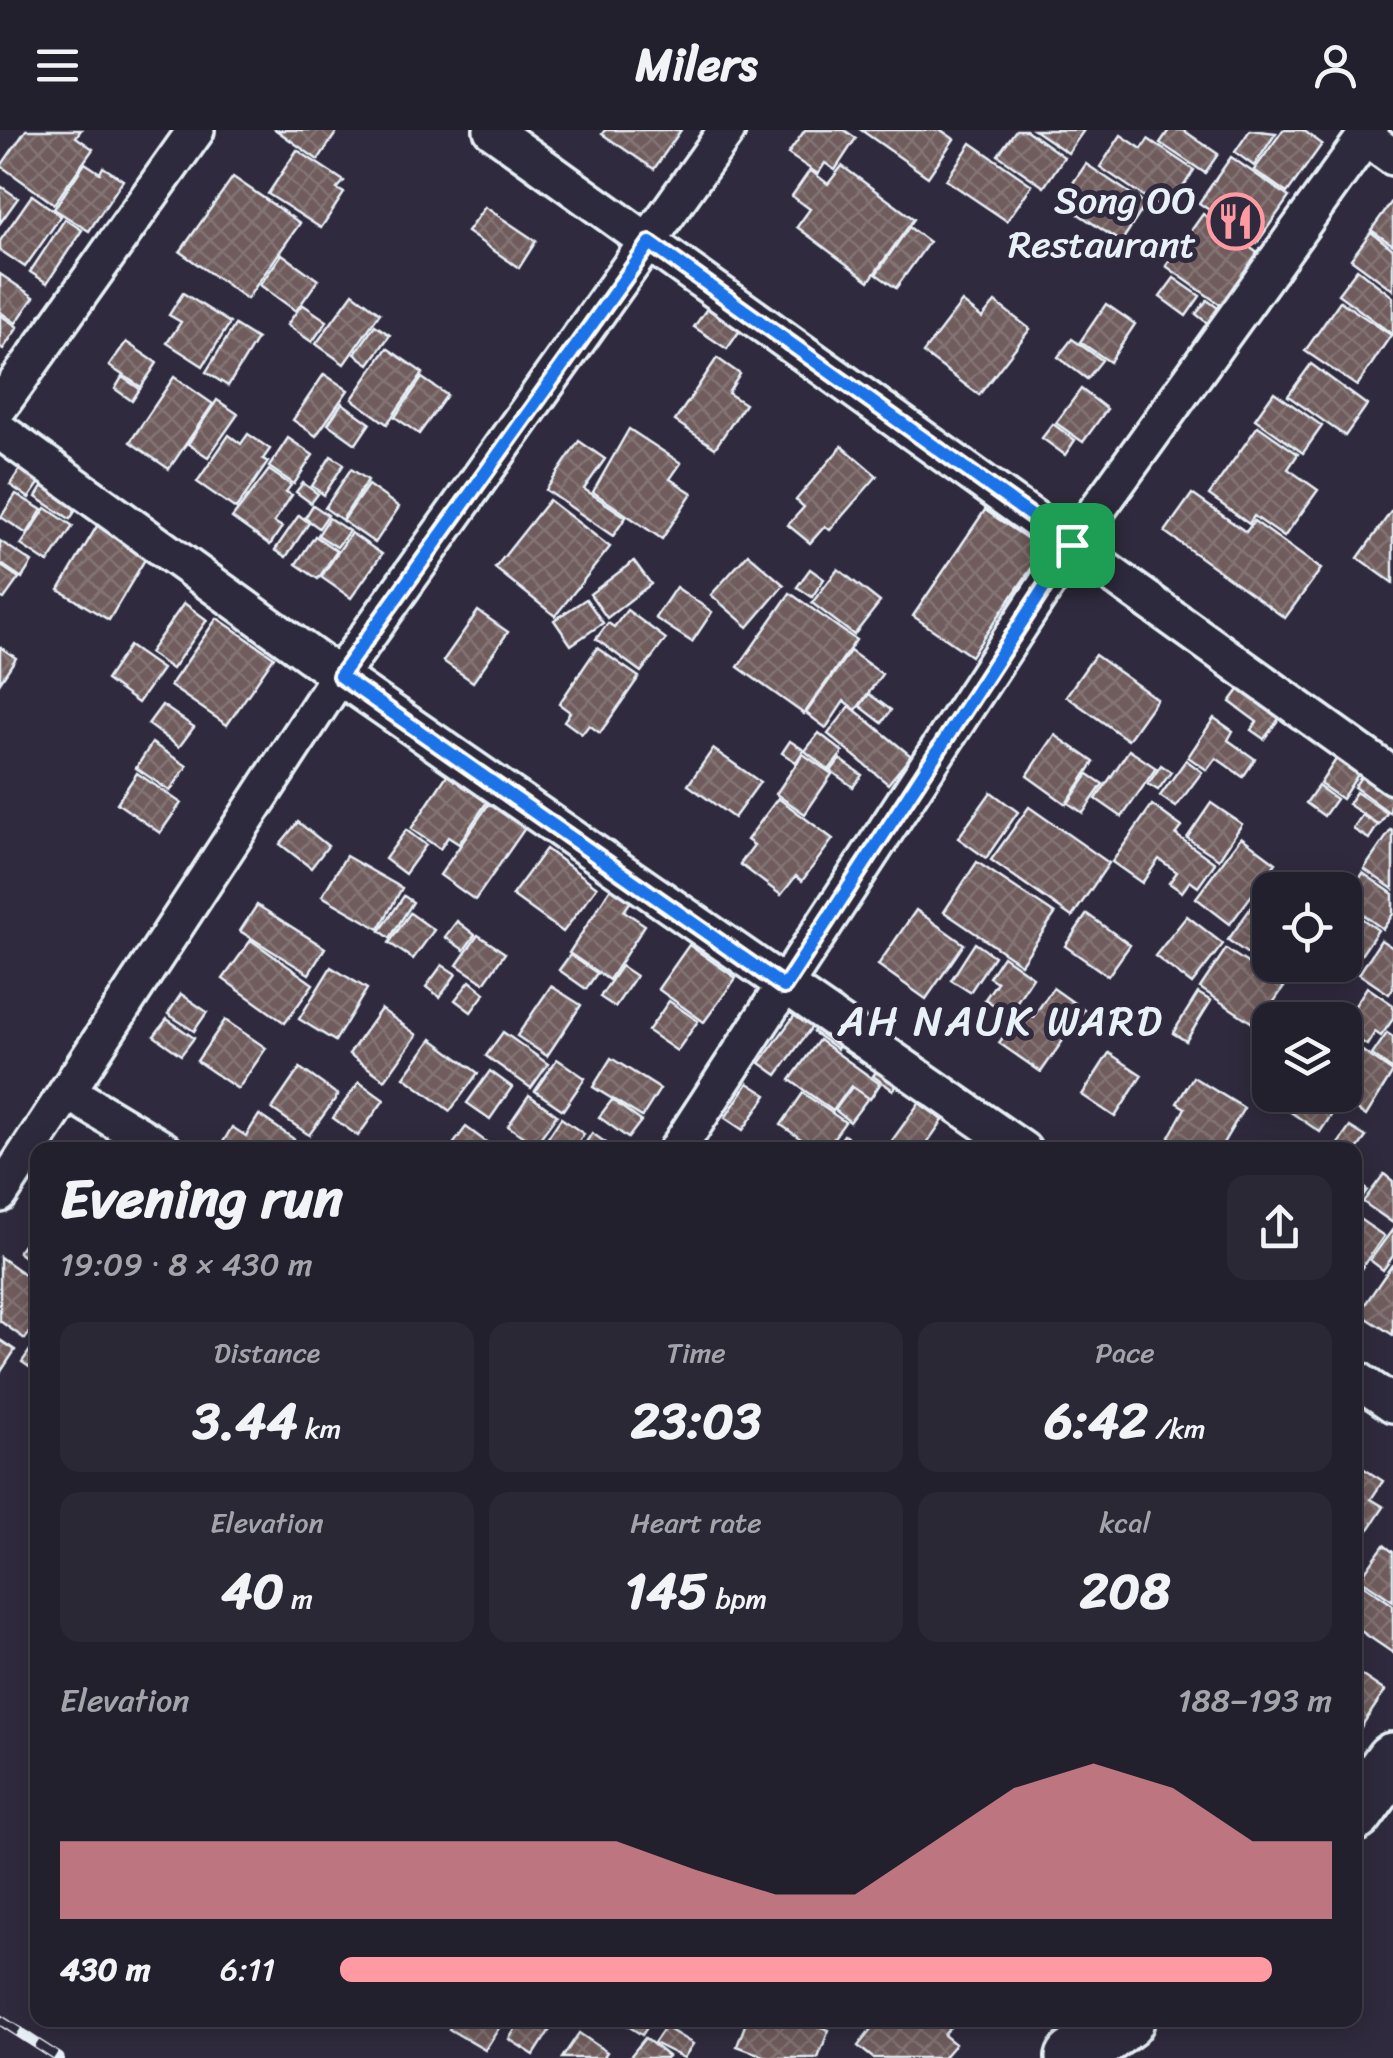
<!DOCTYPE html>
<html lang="en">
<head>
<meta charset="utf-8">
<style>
  body { margin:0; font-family:Sriracha,sans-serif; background:#2b2836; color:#f1f3f6; height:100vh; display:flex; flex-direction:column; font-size:38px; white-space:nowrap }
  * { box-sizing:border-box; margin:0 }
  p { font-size:32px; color:#a3a3aa }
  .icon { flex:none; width:55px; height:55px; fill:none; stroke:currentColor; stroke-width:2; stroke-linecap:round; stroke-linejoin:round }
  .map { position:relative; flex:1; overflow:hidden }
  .sheet { position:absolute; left:30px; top:1012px; width:1332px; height:885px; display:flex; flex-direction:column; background:#23202e; border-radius:20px; box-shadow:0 5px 25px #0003,0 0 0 2px #403e4a }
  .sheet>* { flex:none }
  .buttons { position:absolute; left:1252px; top:742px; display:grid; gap:20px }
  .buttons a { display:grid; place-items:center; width:110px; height:110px; border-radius:20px; background:#23202e; box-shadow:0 5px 25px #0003,0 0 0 2px #403e4a; font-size:50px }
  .pin { position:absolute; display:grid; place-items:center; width:85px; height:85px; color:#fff; margin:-42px; border-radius:20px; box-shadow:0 5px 15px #0006 }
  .round { display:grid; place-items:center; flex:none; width:105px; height:105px; border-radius:20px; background:#2b2836 }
  .overview { display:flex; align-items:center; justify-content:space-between; height:170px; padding:0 30px }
  h1 { font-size:55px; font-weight:700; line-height:75px }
  .stats { display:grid; grid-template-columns:repeat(3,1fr); gap:15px; height:170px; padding:10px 30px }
  .stats div { display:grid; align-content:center; border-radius:20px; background:#2b2836; text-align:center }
  .stats b { font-size:50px; font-weight:700 }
  .stats small { font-size:28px; font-weight:400 }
  .stats p { font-size:28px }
  .chart { height:280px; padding:20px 30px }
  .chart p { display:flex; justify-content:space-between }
  .chart svg { width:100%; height:180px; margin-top:10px; fill:#ff9aa2; opacity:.7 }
  ul { padding:0 30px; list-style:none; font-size:32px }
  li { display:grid; grid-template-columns:160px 120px 1fr; align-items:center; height:75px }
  li i { height:25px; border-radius:12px; background:#ff9aa2 }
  header { display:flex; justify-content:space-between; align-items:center; height:130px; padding:0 30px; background:#23202e; font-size:45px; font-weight:700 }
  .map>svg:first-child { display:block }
</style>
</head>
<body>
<header><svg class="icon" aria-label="menu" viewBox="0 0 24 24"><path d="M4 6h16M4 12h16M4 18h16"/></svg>Milers<svg class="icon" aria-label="person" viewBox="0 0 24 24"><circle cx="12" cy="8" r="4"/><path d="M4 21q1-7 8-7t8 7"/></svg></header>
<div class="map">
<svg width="1393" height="1928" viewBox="0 0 1393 1928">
  <defs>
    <pattern id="building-cross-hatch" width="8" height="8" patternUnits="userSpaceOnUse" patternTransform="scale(2.5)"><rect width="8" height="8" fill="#6f5c5c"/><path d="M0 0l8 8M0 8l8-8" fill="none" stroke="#847474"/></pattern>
  </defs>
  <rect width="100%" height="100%" fill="#2f2a3d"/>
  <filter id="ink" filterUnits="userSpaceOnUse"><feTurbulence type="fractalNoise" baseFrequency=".01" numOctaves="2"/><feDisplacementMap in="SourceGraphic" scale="20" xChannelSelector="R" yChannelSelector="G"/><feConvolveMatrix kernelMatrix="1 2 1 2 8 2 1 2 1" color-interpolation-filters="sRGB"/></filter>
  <g filter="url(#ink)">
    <!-- building -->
    <g fill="url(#building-cross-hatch)" stroke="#e8f1f8" stroke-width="2.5">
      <polygon points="26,0 81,0 76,7 93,19 54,74 1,36"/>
      <polygon points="276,0 338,0 318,30"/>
      <polygon points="605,0 681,0 654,39 602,4"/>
      <polygon points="805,0 844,0 856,8 835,40 825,33 818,44 788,24"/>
      <polygon points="861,0 941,0 954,9 928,47"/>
      <polygon points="1016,0 1026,0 1064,27 1044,57 998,25"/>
      <polygon points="1034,0 1084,0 1068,23"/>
      <polygon points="1169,0 1183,0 1218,24 1205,43 1160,13"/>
      <polygon points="1250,0 1276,3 1254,36 1235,22"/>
      <polygon points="1283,0 1303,0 1322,14 1287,63 1254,40"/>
      <polygon points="1121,5 1142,19 1148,9 1194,40 1167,82 1100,37"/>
      <polygon points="971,13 1032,55 1007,91 946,50"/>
      <polygon points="297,20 344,51 337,59 344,63 321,98 268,64"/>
      <polygon points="1231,27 1289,67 1257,113 1199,73"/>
      <polygon points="85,33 100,43 103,37 123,50 89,101 54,79"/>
      <polygon points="1086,34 1146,74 1121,112 1060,72"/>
      <polygon points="842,36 914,89 869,151 797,97 810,79 792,66 810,40 828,54"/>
      <polygon points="233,47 300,93 247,169 180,122"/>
      <polygon points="2,57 18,68 0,93 0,60"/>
      <polygon points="32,65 61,86 25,137 0,120 0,111"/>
      <polygon points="1393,70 1393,115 1371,100"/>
      <polygon points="485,77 536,111 519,138 467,102"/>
      <polygon points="1203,84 1259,124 1222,176 1166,136"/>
      <polygon points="65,89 82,100 47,153 30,142"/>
      <polygon points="909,97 929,112 896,158 876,144"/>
      <polygon points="1371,102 1393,119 1393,160 1351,129"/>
      <polygon points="282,124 318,150 296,181 260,155"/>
      <polygon points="1357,139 1393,167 1393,205 1338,164"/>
      <polygon points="0,144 34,167 16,193 0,182"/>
      <polygon points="1174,148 1200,166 1186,186 1160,167"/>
      <polygon points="183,163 230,193 203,236 167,213 181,192 169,185"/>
      <polygon points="353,163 380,183 344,234 316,214"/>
      <polygon points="1207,170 1222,181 1211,196 1196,184"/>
      <polygon points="1340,171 1391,205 1357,256 1305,221"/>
      <polygon points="962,172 982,188 995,172 1030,199 979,265 923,223"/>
      <polygon points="302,174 327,191 312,212 287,195"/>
      <polygon points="1106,174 1135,194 1110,232 1080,212"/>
      <polygon points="708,177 741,199 727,219 694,197"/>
      <polygon points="0,185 18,197 3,219 0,217"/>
      <polygon points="235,195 257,209 228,256 206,242"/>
      <polygon points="375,195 390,205 369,234 355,224"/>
      <polygon points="1072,209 1102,230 1087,249 1058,227"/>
      <polygon points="126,212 157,233 141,257 109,236"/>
      <polygon points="387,218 423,243 387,294 352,269"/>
      <polygon points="717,228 740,244 728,263 745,274 715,318 675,291"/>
      <polygon points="1311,234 1367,275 1345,306 1288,266"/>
      <polygon points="324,244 348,260 316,306 293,290"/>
      <polygon points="122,247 140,259 132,271 115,259"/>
      <polygon points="174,247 213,274 169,339 130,312"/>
      <polygon points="422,248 447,265 419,304 395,287"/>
      <polygon points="1081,259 1107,279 1083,312 1056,293"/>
      <polygon points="1274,262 1322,296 1303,323 1255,289"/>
      <polygon points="217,270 238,284 208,327 188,314"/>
      <polygon points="342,273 370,293 356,314 328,294"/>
      <polygon points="1053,294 1075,310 1065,325 1042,308"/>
      <polygon points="1258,296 1298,324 1288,339 1318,360 1284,407 1254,386 1249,394 1209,365"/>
      <polygon points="629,299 681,333 670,349 692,363 662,409 593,362"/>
      <polygon points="248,304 270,319 263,329 268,332 236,379 197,352 229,305 241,314"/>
      <polygon points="288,308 313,325 294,354 269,337"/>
      <polygon points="579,311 605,329 584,359 626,387 613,406 546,360"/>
      <polygon points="842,316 877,346 830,400 825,396 810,413 788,395 804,377 796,370"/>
      <polygon points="331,326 344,334 324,365 312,356"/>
      <polygon points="22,336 42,349 29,368 10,355"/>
      <polygon points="351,339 368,350 342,390 325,378"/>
      <polygon points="269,340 291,355 286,362 292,365 274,392 282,397 270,415 232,388"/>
      <polygon points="50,344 85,366 70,389 36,367"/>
      <polygon points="303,353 318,364 311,373 296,362"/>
      <polygon points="368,355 399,377 375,413 343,391"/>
      <polygon points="16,364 42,380 27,404 1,387"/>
      <polygon points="1192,364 1246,402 1254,391 1321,439 1285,488 1165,402"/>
      <polygon points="549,370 610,417 555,486 495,438"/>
      <polygon points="313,375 328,385 319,398 305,388"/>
      <polygon points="46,378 73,396 48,433 21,415"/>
      <polygon points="1393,379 1393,453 1358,428"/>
      <polygon points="985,380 1044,420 971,526 913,486"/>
      <polygon points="299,385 309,393 286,427 275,420"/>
      <polygon points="329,388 349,401 337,417 318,405"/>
      <polygon points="100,391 150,421 109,490 59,460"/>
      <polygon points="351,403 382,424 351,468 321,447"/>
      <polygon points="315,406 337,421 318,449 296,434"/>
      <polygon points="0,411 32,432 22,448 0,433"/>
      <polygon points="748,424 784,455 748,497 711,465"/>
      <polygon points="634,431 651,454 607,488 590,464"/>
      <polygon points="0,435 19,448 4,469 0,467"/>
      <polygon points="810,439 824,449 812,467 797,457"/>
      <polygon points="838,439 880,472 854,505 812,473"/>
      <polygon points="676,457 712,482 692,512 655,488"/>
      <polygon points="790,463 856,510 804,584 738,537"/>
      <polygon points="586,469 603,493 571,515 554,490"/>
      <polygon points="184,473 207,490 172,539 149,523"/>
      <polygon points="627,480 666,509 641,542 596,509 608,493 614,497"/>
      <polygon points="478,481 508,502 473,552 443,531"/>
      <polygon points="217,488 274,527 227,595 170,556"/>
      <polygon points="129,516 162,539 138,573 106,550"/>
      <polygon points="0,517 16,528 0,552"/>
      <polygon points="597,518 639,547 600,603 589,595 582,604 564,591 570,582 559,574"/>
      <polygon points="850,521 882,544 856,580 844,571 826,598 806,583"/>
      <polygon points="1095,525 1157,569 1128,610 1066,566"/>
      <polygon points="1244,553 1284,582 1264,609 1251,600 1257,592 1230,572"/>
      <polygon points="869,564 891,580 882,593 860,576"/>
      <polygon points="162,575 194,597 179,617 148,594"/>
      <polygon points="850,576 911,626 888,654 828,604"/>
      <polygon points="1214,588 1233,601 1228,610 1255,629 1243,647 1216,628 1207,640 1188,627"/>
      <polygon points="819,603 843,622 829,640 805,621"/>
      <polygon points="1055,605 1094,632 1066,674 1027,646"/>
      <polygon points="790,611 804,620 796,632 782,623"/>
      <polygon points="152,613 187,636 170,661 136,638"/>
      <polygon points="1344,617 1366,632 1342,669 1320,654"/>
      <polygon points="713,619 760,652 734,688 688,655"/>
      <polygon points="1129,620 1156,638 1122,687 1096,669"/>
      <polygon points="803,624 832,644 805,684 776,664"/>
      <polygon points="840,629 862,645 853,657 831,641"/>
      <polygon points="1186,630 1202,642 1176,677 1160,666"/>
      <polygon points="1370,634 1393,650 1390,683 1354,657"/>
      <polygon points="1161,635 1171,642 1158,660 1148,654"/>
      <polygon points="137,643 181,673 160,703 117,673"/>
      <polygon points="1088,644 1103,654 1083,683 1068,673"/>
      <polygon points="447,645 487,672 459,714 448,707 440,719 411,699"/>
      <polygon points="1318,656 1336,669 1324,686 1306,673"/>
      <polygon points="991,662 1018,682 986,728 958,708"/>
      <polygon points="1356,662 1387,683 1379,695 1348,674"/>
      <polygon points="778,668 833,709 802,751 796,746 781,765 740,734 754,715 747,710"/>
      <polygon points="508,671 532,688 475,770 440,745 490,672 501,680"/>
      <polygon points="1211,673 1242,694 1219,729 1187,708"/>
      <polygon points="1152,675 1182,697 1176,705 1215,733 1198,757 1190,751 1182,762 1169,753 1177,742 1159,729 1142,753 1112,732"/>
      <polygon points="1029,677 1109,733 1072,787 991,730"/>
      <polygon points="1362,685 1378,695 1369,709 1353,699"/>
      <polygon points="298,692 328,716 311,738 280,714"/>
      <polygon points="406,700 426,715 405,744 385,729"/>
      <polygon points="1391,700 1393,701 1393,759 1364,739"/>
      <polygon points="1241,707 1276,733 1230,794 1196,768"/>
      <polygon points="546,719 597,757 563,802 512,765"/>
      <polygon points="346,726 402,758 379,799 322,766"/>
      <polygon points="977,732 1055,784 1021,834 944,782"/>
      <polygon points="1363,743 1393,764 1393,784 1383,799 1345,772"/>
      <polygon points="611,758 631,771 624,781 645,795 609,850 569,823"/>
      <polygon points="404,766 413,772 390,808 380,801"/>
      <polygon points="1255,772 1270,783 1270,799 1251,826 1228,810"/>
      <polygon points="257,775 325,818 309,844 240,801"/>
      <polygon points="1347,778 1378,800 1355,834 1345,827"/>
      <polygon points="916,780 964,814 926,869 878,835"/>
      <polygon points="410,783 434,800 413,829 389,813"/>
      <polygon points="1087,784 1130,815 1108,846 1065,816"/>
      <polygon points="1187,786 1223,814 1192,854 1155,826"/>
      <polygon points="457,791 475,805 464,820 445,807"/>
      <polygon points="478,805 505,823 484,853 457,835"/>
      <polygon points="251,810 313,854 285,893 223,849"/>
      <polygon points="1381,810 1393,818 1393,858 1389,864 1359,844"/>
      <polygon points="975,813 994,826 970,862 951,850"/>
      <polygon points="689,815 736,848 704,892 658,859"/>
      <polygon points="1226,819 1284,857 1257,896 1200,858"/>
      <polygon points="570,825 597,843 586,859 559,840"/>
      <polygon points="1003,826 1033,847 1008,885 985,869 997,852 989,847"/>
      <polygon points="442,835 456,844 440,867 426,857"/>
      <polygon points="621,836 636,846 615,877 600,867"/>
      <polygon points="331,837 367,859 335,911 299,889"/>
      <polygon points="470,851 485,863 471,882 455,870"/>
      <polygon points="551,856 581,875 547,926 517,906"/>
      <polygon points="1367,857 1393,875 1393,889 1381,906 1375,902 1367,915 1345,901 1345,891"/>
      <polygon points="1053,858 1084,880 1041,942 999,913 1022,880 1033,887"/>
      <polygon points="1198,863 1211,871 1186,911 1173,903"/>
      <polygon points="181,864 207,882 194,901 168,884"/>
      <polygon points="669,871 698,891 677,921 648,901"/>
      <polygon points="800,878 816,891 777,945 760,933"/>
      <polygon points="381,879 417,905 385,950 349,924"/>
      <polygon points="823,887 847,905 837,919 813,902"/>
      <polygon points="167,889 194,908 181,925 154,906"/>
      <polygon points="225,890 266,918 238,959 197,931"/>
      <polygon points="503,902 548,934 531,958 486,926"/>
      <polygon points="1387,903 1393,907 1393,940 1372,925"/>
      <polygon points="432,909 478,943 450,981 404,947"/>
      <polygon points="1345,909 1393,942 1366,986 1335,965 1345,965"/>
      <polygon points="819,910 880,954 870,969 851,956 833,981 790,950"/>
      <polygon points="1109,923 1142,945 1115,987 1082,965"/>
      <polygon points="611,928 660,959 642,987 593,957"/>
      <polygon points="557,929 585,948 563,980 535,961"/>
      <polygon points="882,933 903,948 893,960 873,946"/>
      <polygon points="300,938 338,965 309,1005 272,979"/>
      <polygon points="490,941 512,957 490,989 467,973"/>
      <polygon points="1193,947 1244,978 1219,1020 1190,1020 1169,1007 1185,978 1177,973"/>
      <polygon points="359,952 384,970 358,1006 333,988"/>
      <polygon points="748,953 767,965 743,1000 725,988"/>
      <polygon points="852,957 868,968 850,992 835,980"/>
      <polygon points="803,963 845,992 825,1020 817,1020 781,995"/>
      <polygon points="529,965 557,985 535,1015 508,996"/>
      <polygon points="1300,965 1323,965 1338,975 1320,1002 1289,981"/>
      <polygon points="612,970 641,991 628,1008 599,987"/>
      <polygon points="919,973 943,990 922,1020 902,1020 891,1012"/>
      <polygon points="259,985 294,1009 287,1020 235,1020 223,1012 232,997 246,1006"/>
      <polygon points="561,988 584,1004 573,1020 550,1020 543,1015"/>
      <polygon points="466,997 497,1020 449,1020"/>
      <polygon points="1350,997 1366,1007 1355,1022 1338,1014"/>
      <polygon points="592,1003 616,1020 581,1020"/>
      <polygon points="844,1005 863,1018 861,1020 833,1020"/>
      <polygon points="1384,1044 1393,1051 1393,1093 1363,1072"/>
      <polygon points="1355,1052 1367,1060 1355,1077"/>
      <polygon points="1355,1086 1384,1106 1358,1143 1355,1141"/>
      <polygon points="38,1094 38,1137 18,1122"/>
      <polygon points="1393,1099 1393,1126 1383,1140 1370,1130"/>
      <polygon points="0,1127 38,1154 38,1191 25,1209 0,1191"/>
      <polygon points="1392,1135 1393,1135 1393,1205 1359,1183"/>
      <polygon points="0,1210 15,1220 0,1243"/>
      <polygon points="35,1213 38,1215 38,1243 22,1232"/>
      <polygon points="1358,1335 1383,1351 1371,1369 1384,1377 1355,1420"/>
      <polygon points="1384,1415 1393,1422 1393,1471 1360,1449"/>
      <polygon points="1358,1451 1393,1475 1393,1523 1355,1497"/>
      <polygon points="1355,1541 1385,1561 1355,1606"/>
      <polygon points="454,1890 504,1890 485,1920 449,1899"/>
      <polygon points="521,1890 556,1890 534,1925 509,1909"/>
      <polygon points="619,1890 652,1890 642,1905"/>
      <polygon points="747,1890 803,1890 829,1900 818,1928 769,1928 737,1916"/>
      <polygon points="879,1890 946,1890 952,1895 944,1905 955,1914 943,1928 873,1928 858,1916"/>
      <polygon points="665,1897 693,1914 684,1928 654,1913"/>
      <polygon points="579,1903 607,1922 603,1928 562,1928"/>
      <polygon points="645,1908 668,1926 666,1928 629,1928"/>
    </g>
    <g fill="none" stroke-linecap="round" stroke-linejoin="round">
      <defs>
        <g id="street">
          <polyline points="492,0 1393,646"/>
          <polyline points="1365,7 1393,27"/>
          <polyline points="0,276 196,0"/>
          <polyline points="0,301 339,546 1023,1020"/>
          <polyline points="68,962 164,1020"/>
          <polyline points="677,1020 1072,415 1370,0"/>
          <polyline points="0,1064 339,546 727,0"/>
          <polyline points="1355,1248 1393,1274"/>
        </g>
        <g id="highway">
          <polyline points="1355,1683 1393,1631"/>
          <polyline points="1074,1928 1126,1890"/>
        </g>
      </defs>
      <!-- street casing -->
      <use href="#street" stroke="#e8f1f8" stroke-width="42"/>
      <!-- highway casing -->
      <use href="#highway" stroke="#e8f1f8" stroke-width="62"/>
      <!-- street -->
      <use href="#street" stroke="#2f2a3d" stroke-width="35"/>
      <!-- highway -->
      <use href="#highway" stroke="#2f2a3d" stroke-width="55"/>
      <defs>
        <polyline id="rail" points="0,1890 59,1928"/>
      </defs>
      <!-- rail casing -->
      <use href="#rail" stroke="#e8f1f8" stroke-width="11"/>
      <!-- rail -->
      <use href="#rail" stroke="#2f2a3d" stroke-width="8" stroke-dasharray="22" stroke-linecap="butt"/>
    </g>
  </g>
  <g fill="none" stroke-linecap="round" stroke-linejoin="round" filter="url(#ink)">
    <defs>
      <polygon id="route" points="650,113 1072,415 784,857 340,546"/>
    </defs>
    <!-- route casing -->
    <use href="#route" stroke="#fff" stroke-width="20"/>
    <!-- route -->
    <use href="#route" stroke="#1a73e8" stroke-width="12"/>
  </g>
  <!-- icons -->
  <defs>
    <symbol id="restaurant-ring" viewBox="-11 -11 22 22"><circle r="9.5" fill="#2f2a3d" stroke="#ff9aa2" stroke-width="1.5"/><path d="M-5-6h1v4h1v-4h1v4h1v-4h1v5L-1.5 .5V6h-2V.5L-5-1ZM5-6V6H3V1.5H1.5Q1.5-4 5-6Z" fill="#ff9aa2"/></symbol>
  </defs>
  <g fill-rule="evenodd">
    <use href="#restaurant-ring" x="1204" y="60" width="63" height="63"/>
  </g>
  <g text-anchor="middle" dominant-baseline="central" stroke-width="10" stroke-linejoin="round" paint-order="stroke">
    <!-- poi labels -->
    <g font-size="38" fill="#e8f1f8" stroke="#2f2a3d" text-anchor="end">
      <text x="1196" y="70">Song OO<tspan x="1196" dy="44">Restaurant</tspan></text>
    </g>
    <!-- quarter labels -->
    <g font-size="42" letter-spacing="2.5" fill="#e8f1f8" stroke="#2f2a3d">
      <text x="1001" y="891">AH NAUK WARD</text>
    </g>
  </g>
</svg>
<div class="buttons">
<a><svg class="icon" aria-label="locate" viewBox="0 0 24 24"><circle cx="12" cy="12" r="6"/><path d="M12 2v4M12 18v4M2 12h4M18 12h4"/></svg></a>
<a><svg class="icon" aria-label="layers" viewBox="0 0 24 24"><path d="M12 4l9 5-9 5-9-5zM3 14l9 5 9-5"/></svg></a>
</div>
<div class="pin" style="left:1072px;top:415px;background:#1e9e55"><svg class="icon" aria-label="arrive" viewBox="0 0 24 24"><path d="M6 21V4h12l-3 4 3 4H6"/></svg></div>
<section class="sheet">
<div class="overview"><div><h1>Evening run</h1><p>19:09 · 8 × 430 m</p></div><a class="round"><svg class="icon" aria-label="share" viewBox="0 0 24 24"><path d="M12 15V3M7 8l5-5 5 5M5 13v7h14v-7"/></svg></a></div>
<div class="stats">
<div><p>Distance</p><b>3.44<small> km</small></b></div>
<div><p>Time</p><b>23:03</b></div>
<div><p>Pace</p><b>6:42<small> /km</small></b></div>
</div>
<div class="stats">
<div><p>Elevation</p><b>40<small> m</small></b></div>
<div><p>Heart rate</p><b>145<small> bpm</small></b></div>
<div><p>kcal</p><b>208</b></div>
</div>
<div class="chart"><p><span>Elevation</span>188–193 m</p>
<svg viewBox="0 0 160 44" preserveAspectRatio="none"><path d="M0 44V25L10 25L20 25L30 25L40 25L50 25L60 25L70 25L80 32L90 38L100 38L110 25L120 12L130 6L140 12L150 25L160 25V44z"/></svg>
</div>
<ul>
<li><b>430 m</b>6:11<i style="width:94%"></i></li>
</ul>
</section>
</div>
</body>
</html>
